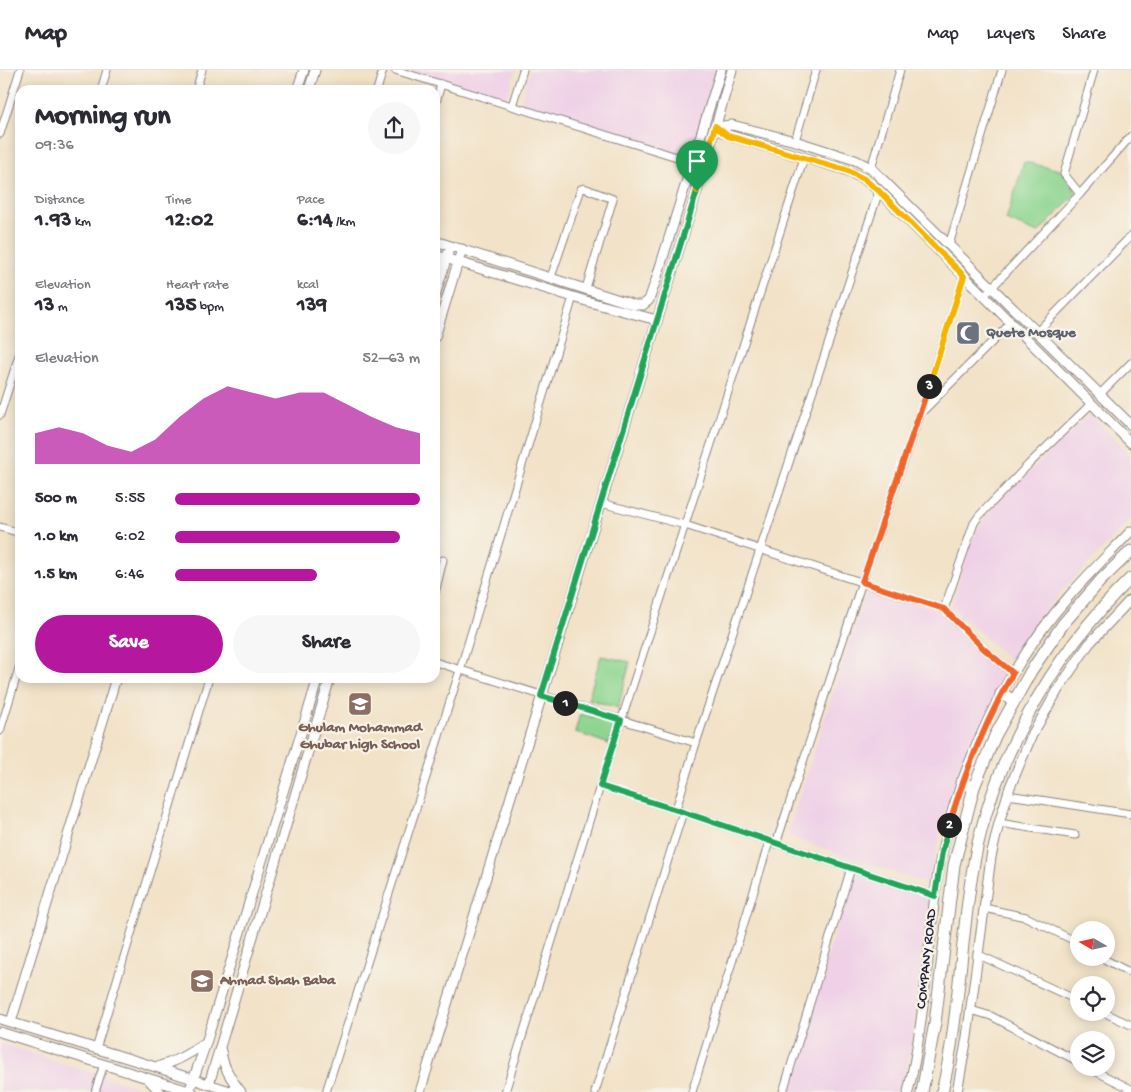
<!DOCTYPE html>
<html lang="en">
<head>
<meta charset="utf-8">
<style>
  body { margin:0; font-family:"Gochi Hand",sans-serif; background:#f7f7f7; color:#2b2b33; height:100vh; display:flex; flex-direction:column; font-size:19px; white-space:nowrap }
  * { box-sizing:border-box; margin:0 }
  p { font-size:16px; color:#7c7c81 }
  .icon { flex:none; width:28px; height:28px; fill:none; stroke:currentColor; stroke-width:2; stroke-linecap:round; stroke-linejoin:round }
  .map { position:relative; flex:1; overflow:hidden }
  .side { position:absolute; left:15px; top:15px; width:425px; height:598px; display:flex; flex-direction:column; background:#fff; border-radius:15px; box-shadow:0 2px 12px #0003 }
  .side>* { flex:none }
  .needle { width:32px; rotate:279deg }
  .controls { position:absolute; left:1070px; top:851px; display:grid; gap:10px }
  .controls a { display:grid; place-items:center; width:45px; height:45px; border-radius:50%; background:#fff; box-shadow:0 2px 12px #0003; font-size:25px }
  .pin { position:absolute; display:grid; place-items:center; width:42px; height:42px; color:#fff; margin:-51px -21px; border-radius:50% 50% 50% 0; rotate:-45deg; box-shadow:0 0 5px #0007 }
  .pin .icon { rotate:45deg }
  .km { position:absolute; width:25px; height:25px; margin:-12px; border-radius:50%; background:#222; color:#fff; font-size:14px; line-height:25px; text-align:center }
  .round { display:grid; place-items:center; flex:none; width:52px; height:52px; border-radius:26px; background:#f7f7f7 }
  .summary { display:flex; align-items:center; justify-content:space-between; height:85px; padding:0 20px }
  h1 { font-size:28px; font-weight:700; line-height:38px }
  .metrics { display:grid; grid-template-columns:repeat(3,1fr); gap:8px; height:85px; padding:5px 20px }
  .metrics div { display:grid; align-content:center }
  .metrics b { font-size:21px; font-weight:700 }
  .metrics small { font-size:14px; font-weight:400 }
  .metrics p { font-size:14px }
  .chart { height:140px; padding:10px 20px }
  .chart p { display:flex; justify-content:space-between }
  .chart svg { width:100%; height:90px; margin-top:5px; fill:#b5179e; opacity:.7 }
  .button { display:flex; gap:10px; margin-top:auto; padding:10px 20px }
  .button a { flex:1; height:58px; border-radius:30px; background:#b5179e; color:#fff; font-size:20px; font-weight:700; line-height:58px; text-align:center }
  .button a+a { background:#f7f7f7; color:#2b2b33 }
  ul { padding:0 20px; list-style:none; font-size:16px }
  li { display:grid; grid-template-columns:80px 60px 1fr; align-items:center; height:38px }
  li i { height:12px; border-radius:6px; background:#b5179e }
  header { display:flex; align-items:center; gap:30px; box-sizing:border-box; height:70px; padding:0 25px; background:#fff; border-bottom:1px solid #e1e1e2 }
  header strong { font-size:24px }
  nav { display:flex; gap:28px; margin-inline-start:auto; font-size:18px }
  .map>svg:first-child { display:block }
</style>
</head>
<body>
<header>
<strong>Map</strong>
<nav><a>Map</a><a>Layers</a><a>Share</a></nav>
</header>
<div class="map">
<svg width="1131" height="1022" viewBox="0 0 1131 1022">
  <rect width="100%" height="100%" fill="#f7f3e8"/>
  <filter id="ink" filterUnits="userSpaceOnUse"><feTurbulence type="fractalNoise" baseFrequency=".02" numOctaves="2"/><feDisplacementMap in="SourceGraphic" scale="10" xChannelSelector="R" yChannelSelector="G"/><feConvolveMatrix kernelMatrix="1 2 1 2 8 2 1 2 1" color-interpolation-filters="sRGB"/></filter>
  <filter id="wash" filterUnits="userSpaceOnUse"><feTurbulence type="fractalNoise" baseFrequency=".0096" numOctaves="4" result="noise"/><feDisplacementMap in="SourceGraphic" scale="20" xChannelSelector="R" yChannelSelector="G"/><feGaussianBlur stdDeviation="1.12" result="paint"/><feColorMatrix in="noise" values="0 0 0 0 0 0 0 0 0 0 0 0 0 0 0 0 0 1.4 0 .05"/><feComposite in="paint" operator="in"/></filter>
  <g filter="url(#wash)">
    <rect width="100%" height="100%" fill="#f2e2c7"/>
    <!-- built -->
    <g fill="#efd0e7">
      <polygon points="411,0 516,0 506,30"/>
      <polygon points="530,0 725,0 711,46 685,87 520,34"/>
      <polygon points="1090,344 1131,385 1131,449 1063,520 1009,589 951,537 972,468 992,438"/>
      <polygon points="867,517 933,539 943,544 965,571 1005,603 946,740 928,814 787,766"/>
      <polygon points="855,798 931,825 928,833 912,975 900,1022 785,1022"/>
      <polygon points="0,973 153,1022 0,1022"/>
    </g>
    <!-- green -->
    <g fill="#8dd590" stroke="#587c66">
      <polygon points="1024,92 1060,100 1077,123 1038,163 1006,150"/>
      <polygon points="601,586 630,592 618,638 588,629"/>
      <polygon points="580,644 615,653 609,674 575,662"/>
    </g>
  </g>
  <g filter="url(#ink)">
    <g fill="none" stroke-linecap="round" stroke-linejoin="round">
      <defs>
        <g id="minor">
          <polyline points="395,0 693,92"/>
          <polyline points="101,20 107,0"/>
          <polyline points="196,20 202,0"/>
          <polyline points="377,20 383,0"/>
          <polyline points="435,36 441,14"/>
          <polyline points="512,36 523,0"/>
          <polyline points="0,64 20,0"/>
          <polyline points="795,71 816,0"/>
          <polyline points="871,98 900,0"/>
          <polyline points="1080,124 1064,104 1094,0"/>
          <polyline points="949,175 1002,0"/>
          <polyline points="551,207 581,119 584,118 613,129 586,218"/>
          <polyline points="984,226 1080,124 1131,66"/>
          <polyline points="1036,263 1131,166"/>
          <polyline points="1100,324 1131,293"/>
          <polyline points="922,342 1011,253"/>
          <polyline points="0,345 20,282"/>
          <polyline points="601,433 685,455 944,539 984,579 1013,603"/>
          <polyline points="0,457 20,463"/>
          <polyline points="435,523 443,490"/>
          <polyline points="944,539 974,453 979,446 1029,394 1091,334"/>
          <polyline points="435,592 696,673"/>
          <polyline points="0,661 20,595"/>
          <polyline points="600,716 683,742 935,826"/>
          <polyline points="1008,725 1131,744"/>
          <polyline points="676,739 696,673 879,121"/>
          <polyline points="999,753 1075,765"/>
          <polyline points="776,774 862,512 920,344 964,206"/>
          <polyline points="984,838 1026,847 1079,873"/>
          <polyline points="977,884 1079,931"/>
          <polyline points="1102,888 1131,903"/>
          <polyline points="971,940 991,946 1079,992"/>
          <polyline points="1103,942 1131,955"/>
          <polyline points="96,979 209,608"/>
          <polyline points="1089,998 1131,1019"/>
          <polyline points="95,1022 104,994"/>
          <polyline points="326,1022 460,600 573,227"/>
          <polyline points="505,1022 600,716 804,88"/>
          <polyline points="595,1022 683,742"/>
          <polyline points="692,1022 769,772"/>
          <polyline points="783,1022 851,798"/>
        </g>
        <g id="tertiary">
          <polyline points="297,20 304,0"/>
          <polyline points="309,20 315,0"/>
          <polyline points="715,57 728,65 846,100 864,109 879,121 1131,373"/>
          <polyline points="715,57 732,55 795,71 855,90 871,98 1131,355"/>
          <polyline points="435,171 635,235 643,235 649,230 656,210 721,0"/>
          <polyline points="435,185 593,233 657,250"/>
          <polyline points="435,226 448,183"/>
          <polyline points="435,267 462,179"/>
          <polyline points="0,949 143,993 233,1022"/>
          <polyline points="11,952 116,608"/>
          <polyline points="0,962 192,1022"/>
          <path d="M221,981c2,16 10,28 20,41"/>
          <path d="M157,997c18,-5 33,-13 48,-24"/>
          <polyline points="149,1010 160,1022"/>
          <polyline points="209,1014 330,608"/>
          <polyline points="189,1022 206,973 318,608"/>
          <polyline points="420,1022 697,121 732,0"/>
          <path d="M908,1022c13,-53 17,-107 23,-161 3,-26 5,-53 11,-79 19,-90 67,-189 129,-258 19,-22 40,-42 60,-63"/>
          <polyline points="957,1022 967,967 991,787 999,753 1010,717 1032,665 1059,618 1089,574 1131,529"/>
        </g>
        <g id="trunk">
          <polyline points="1001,624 1014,630"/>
          <polyline points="961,713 974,717"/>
          <polyline points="922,1022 935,953 954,795 974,717 995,666 1031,601 1063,554 1101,510 1131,481"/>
          <path d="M942,1022c17,-71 18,-146 30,-218 17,-109 81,-220 159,-296"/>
        </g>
      </defs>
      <!-- minor casing -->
      <use href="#minor" stroke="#8a8281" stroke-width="9"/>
      <!-- tertiary casing -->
      <use href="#tertiary" stroke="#8a8281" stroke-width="11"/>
      <!-- trunk casing -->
      <use href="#trunk" stroke="#8a8281" stroke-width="13"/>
      <!-- minor -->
      <use href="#minor" stroke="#fff" stroke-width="7"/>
      <!-- tertiary -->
      <use href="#tertiary" stroke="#fff" stroke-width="9"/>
      <!-- trunk -->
      <use href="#trunk" stroke="#fff" stroke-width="11"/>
    </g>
  </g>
  <g fill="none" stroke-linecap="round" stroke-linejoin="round" filter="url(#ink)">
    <defs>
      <polyline id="split-1" points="565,633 541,626 697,121"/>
      <polyline id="split-2" points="565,633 621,650 600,716 683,742 935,826 942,782 949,755"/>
      <path id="split-3" d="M929,316l-67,196 82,27 40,40 29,24c-27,48 -48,99 -64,152"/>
      <polyline id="split-4" points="697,121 715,56 728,66 846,100 864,109 879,121 964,206 929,316"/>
    </defs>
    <!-- split-1 casing -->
    <use href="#split-1" stroke="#fff" stroke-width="10"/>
    <!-- split-2 casing -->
    <use href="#split-2" stroke="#fff" stroke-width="10"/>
    <!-- split-3 casing -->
    <use href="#split-3" stroke="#fff" stroke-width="10"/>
    <!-- split-4 casing -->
    <use href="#split-4" stroke="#fff" stroke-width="10"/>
    <!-- split-1 -->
    <use href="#split-1" stroke="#22a559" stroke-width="6"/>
    <!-- split-2 -->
    <use href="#split-2" stroke="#22a559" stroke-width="6"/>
    <!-- split-3 -->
    <use href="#split-3" stroke="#f0652b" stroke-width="6"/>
    <!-- split-4 -->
    <use href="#split-4" stroke="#f5b400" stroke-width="6"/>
  </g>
  <!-- icons -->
  <defs>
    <symbol id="mosque-square" viewBox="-11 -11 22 22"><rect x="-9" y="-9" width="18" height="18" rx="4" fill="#6b7280" stroke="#f7f3e8"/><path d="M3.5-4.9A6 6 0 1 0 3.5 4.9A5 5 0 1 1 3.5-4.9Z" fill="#fff"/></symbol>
    <symbol id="school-square" viewBox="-11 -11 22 22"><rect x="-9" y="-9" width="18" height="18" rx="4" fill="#8d6e63" stroke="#f7f3e8"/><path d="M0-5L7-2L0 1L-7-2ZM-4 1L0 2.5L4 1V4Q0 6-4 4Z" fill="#fff"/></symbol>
  </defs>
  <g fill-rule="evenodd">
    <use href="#mosque-square" x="954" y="249" width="28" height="28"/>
    <use href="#school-square" x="346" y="620" width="28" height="28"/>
    <use href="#school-square" x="188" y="897" width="28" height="28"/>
  </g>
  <g text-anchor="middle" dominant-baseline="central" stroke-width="4.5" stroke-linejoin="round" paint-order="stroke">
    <!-- worship labels -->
    <g font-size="15" font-weight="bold" fill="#5b616d" stroke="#f7f3e8" text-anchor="start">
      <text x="986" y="263">Quete Mosque</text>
    </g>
    <!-- education labels -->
    <g font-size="15" font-weight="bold" fill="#785e54" stroke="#f7f3e8">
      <text x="360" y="658">Ghulam Mohammad<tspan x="360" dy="17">Ghubar high School</tspan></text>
      <text x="220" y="911" text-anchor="start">Ahmad Shah Baba</text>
    </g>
    <!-- street labels -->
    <g font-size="15" fill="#22223b" stroke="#f7f3e8">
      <text transform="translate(927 889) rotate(-84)">COMPANY ROAD</text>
    </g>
  </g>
</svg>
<div class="controls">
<a><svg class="needle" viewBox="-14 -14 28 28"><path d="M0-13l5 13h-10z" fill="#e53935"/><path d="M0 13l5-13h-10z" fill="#7c7c81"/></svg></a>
<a><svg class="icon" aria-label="locate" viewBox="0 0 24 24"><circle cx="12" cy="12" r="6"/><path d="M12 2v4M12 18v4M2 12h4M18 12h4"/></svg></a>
<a><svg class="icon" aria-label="layers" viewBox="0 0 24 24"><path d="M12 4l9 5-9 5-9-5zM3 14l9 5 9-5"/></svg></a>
</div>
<div class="pin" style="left:697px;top:121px;background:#1e9e55"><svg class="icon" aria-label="arrive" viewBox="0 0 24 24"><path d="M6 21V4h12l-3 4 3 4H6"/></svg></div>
<b class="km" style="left:565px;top:633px">1</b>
<b class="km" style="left:949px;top:755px">2</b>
<b class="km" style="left:929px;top:316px">3</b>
<section class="side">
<div class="summary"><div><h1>Morning run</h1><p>09:36</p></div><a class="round"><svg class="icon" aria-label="share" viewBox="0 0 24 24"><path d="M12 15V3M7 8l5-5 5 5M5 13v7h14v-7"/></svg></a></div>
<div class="metrics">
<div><p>Distance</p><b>1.93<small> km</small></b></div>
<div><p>Time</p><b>12:02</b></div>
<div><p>Pace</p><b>6:14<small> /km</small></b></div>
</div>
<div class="metrics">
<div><p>Elevation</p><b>13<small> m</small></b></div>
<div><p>Heart rate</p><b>135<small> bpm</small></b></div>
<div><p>kcal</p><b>139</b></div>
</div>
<div class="chart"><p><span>Elevation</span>52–63 m</p>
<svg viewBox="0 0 160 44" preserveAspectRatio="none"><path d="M0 44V29L10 26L20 29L30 35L40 38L50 32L60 21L70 12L80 6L90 9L100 12L110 9L120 9L130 15L140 21L150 26L160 29V44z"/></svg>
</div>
<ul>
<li><b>500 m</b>5:55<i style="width:100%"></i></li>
<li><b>1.0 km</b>6:02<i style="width:92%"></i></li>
<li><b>1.5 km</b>6:46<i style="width:58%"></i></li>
</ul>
<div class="button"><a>Save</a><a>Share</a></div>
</section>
</div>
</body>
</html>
